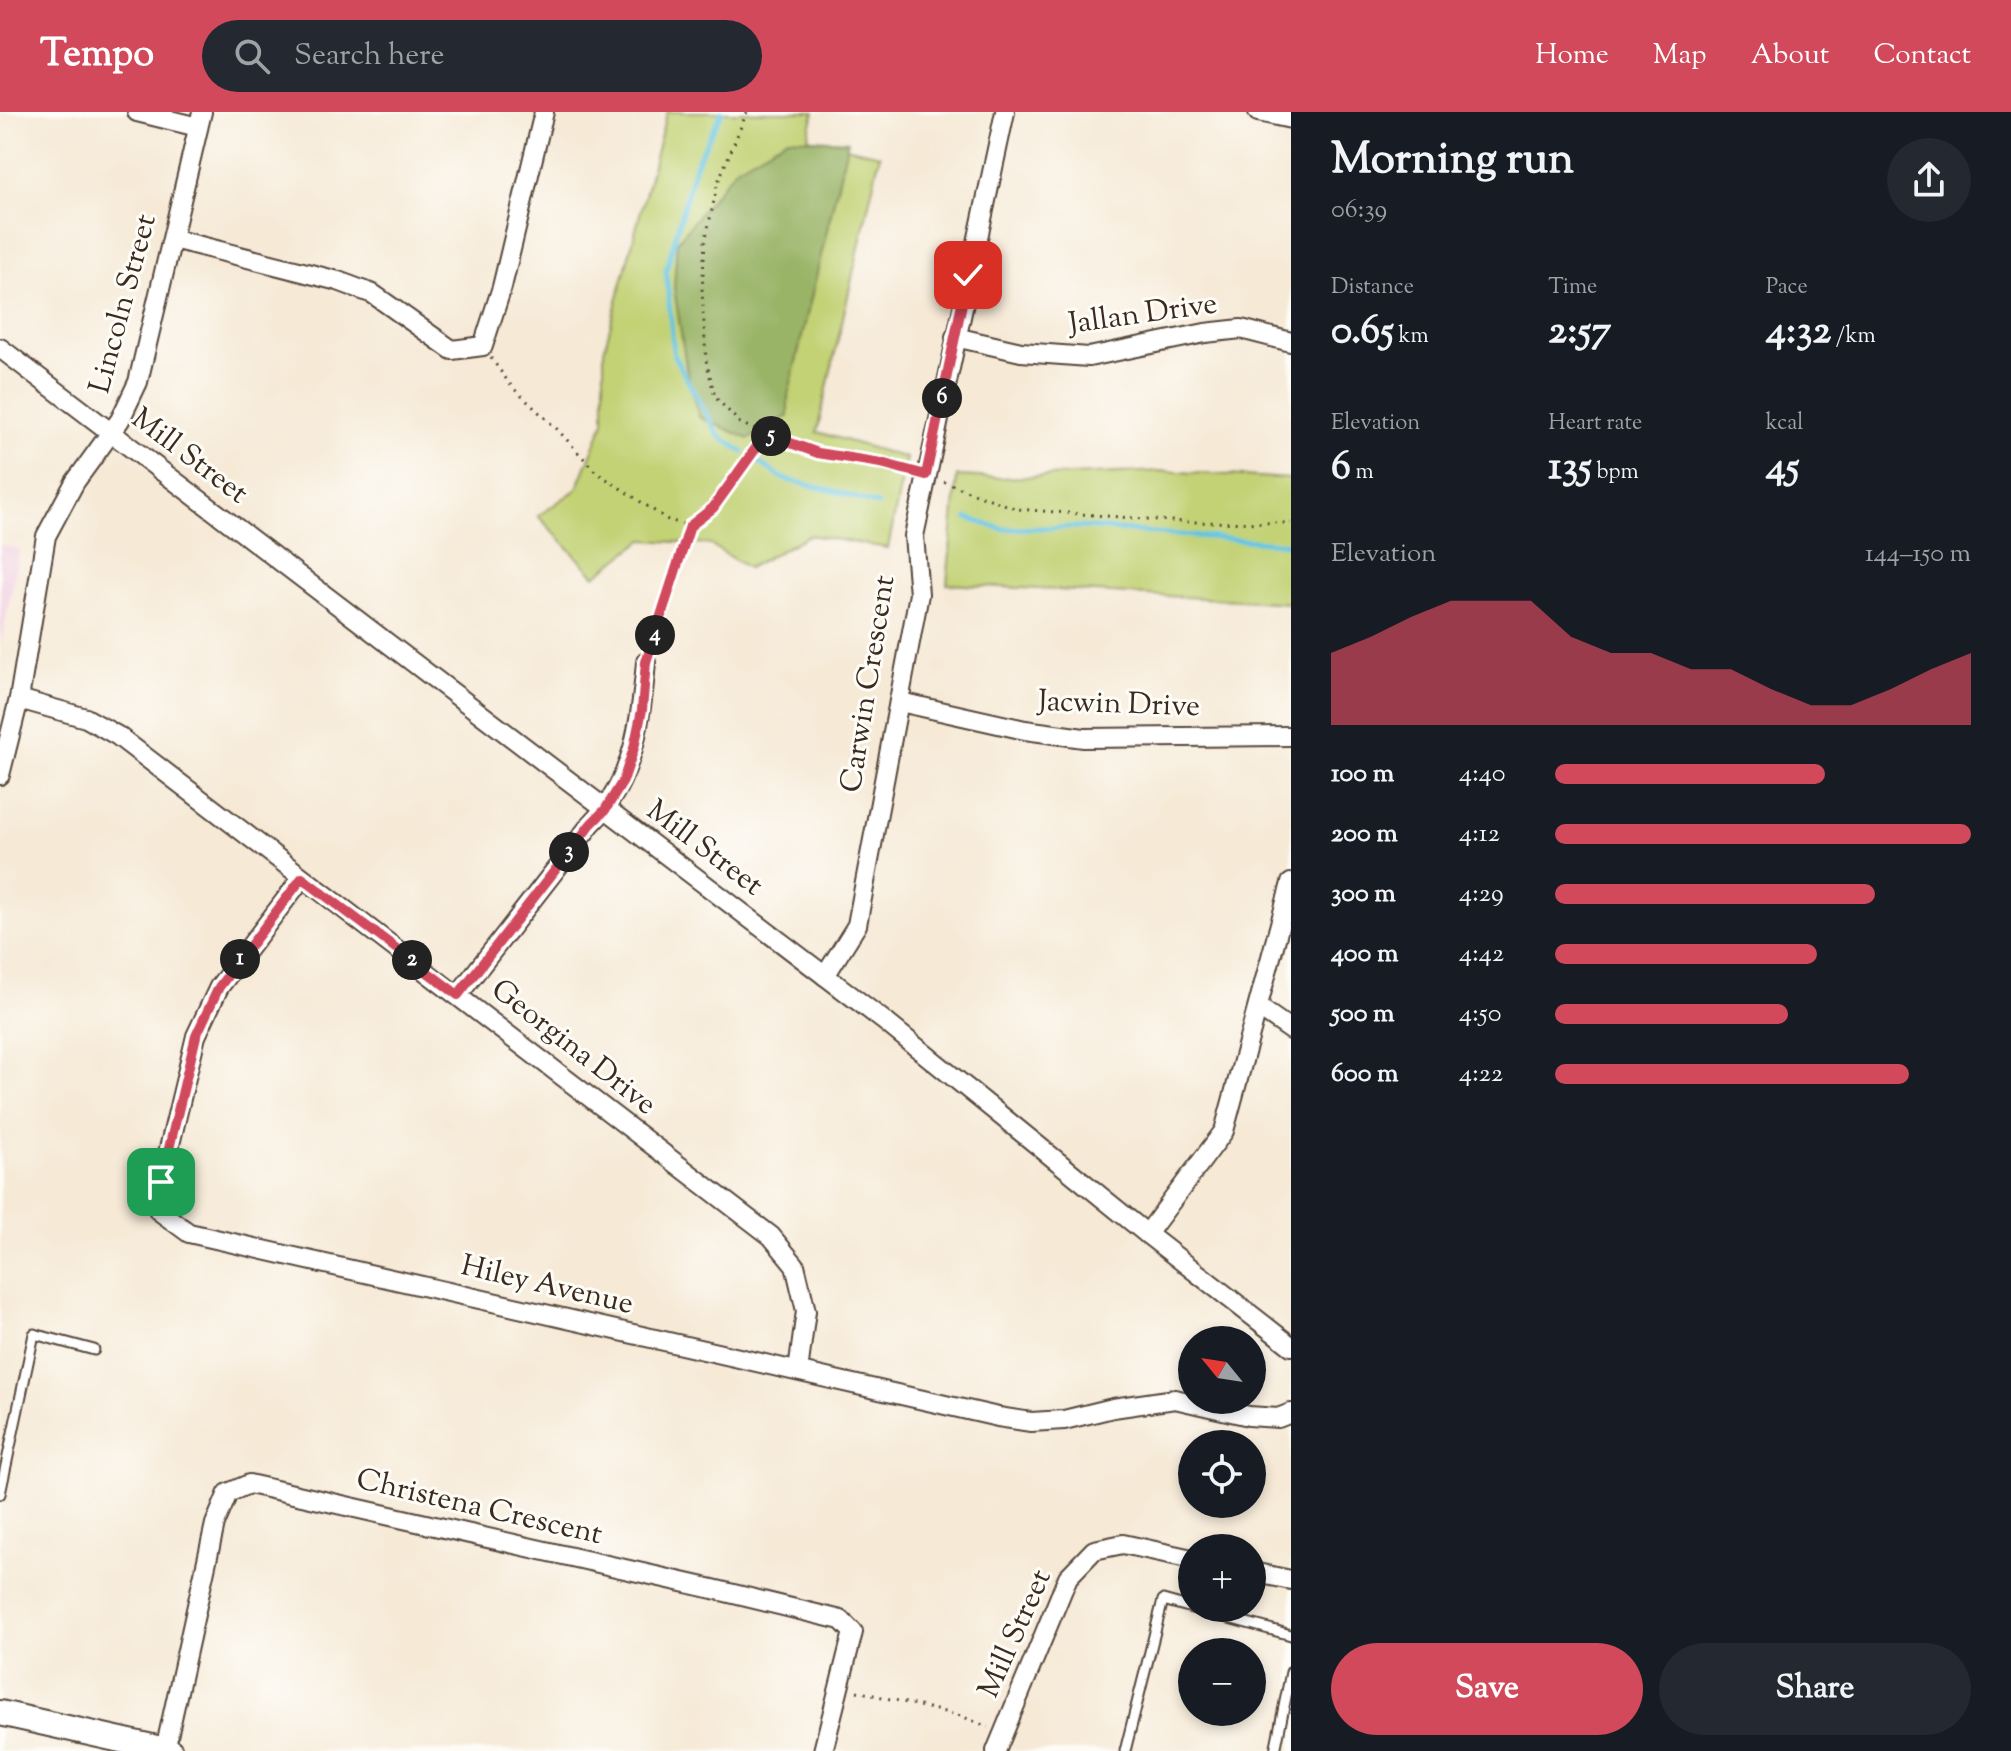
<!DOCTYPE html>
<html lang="en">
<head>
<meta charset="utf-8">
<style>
  body { margin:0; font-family:"Sorts Mill Goudy",serif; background:#242831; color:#f1f3f6; height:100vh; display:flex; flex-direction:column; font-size:30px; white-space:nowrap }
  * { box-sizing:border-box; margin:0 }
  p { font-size:26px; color:#9ea1a6 }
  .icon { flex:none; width:44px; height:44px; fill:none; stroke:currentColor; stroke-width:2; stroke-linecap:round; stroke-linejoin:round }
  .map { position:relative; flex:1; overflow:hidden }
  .details { display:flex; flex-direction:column; background:#171b24; width:720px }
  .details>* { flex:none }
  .needle { width:52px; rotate:300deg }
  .buttons { position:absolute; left:1178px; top:1214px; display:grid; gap:16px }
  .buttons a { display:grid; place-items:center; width:88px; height:88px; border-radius:50%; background:#171b24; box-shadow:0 4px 12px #0003; font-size:40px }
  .pin { position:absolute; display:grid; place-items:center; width:68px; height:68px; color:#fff; margin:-34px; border-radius:16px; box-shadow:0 4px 12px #0006 }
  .km { position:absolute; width:40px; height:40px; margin:-20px; border-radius:50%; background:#222; color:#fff; font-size:22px; line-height:40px; text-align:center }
  .round { display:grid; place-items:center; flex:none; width:84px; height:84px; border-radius:42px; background:#242831 }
  .summary { display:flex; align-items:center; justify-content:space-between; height:136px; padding:0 40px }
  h1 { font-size:44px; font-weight:700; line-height:60px }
  .stats { display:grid; grid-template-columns:repeat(3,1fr); gap:12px; height:136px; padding:8px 40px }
  .stats div { display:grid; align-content:center }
  .stats b { font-size:40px; font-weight:700 }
  .stats small { font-size:22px; font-weight:400 }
  .stats p { font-size:22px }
  .chart { height:224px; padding:16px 40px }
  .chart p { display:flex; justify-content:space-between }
  .chart svg { width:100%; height:144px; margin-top:8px; fill:#d1495b; opacity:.7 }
  .action { display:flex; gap:16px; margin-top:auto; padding:16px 40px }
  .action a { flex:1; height:92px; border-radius:48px; background:#d1495b; color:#fff; font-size:32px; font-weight:700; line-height:92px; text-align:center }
  .action a+a { background:#242831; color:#f1f3f6 }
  ul { padding:0 40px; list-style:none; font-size:26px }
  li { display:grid; grid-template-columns:128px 96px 1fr; align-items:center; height:60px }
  li i { height:20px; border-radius:10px; background:#d1495b }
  header { display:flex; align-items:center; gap:48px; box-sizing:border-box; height:112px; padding:0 40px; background:#d1495b; color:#fff }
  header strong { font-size:38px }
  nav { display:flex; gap:44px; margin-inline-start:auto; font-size:28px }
  .search { width:560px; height:72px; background:#242831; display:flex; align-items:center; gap:20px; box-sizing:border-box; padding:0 28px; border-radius:44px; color:#9ea1a6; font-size:30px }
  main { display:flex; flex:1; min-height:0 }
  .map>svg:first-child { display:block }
</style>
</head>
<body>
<header>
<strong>Tempo</strong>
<div class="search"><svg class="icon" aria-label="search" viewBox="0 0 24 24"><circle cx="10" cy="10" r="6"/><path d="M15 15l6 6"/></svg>Search here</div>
<nav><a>Home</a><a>Map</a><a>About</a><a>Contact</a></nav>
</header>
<main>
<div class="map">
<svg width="1291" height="1639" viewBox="0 0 1291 1639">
  <rect width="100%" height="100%" fill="#fdfcf7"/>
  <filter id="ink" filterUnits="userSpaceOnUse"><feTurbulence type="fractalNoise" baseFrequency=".0125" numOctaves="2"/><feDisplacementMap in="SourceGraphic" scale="16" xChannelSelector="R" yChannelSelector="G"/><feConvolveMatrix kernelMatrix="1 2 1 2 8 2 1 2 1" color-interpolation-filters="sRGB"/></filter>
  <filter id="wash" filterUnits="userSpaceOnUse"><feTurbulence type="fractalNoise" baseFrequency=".006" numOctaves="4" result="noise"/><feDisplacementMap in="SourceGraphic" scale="32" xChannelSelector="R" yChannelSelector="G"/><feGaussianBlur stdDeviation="1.8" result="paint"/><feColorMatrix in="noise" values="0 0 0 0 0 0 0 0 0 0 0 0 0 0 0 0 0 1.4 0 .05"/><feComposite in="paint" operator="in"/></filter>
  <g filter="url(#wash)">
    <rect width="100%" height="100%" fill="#f6e9d6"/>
    <!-- built -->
    <polygon fill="#f2cfe1" points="0,433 20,437 0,536"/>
    <!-- green -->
    <g fill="#c2d274" stroke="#7e7e49" stroke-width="2">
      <polygon points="667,0 814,0 808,26 880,43 817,320 906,346 888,436 809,423 748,456 709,432 643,428 595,464 538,404 577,377 604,310 604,238"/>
      <polygon points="1163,359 1291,367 1291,491 947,472 957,364 1001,366"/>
    </g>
    <!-- forest -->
    <polygon fill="#99b466" stroke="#6a6f42" stroke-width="2" points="788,26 848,29 788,284 788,304 749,327 699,305 687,260 674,176 677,130 736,56"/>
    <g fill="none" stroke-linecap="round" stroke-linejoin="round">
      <!-- stream -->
      <g stroke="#63c4e1" stroke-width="5">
        <polyline points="722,0 695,53 666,158 674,244 718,323 743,340"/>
        <polyline points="757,349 784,367 838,380 878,393"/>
        <polyline points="967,406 1002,417 1083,415 1291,432"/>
      </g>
    </g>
  </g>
  <g filter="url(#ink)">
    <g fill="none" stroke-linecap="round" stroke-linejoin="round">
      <defs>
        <g id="lane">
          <polyline points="0,1382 34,1222 94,1238"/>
          <polyline points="1192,1496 1291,1523"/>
          <polyline points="1125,1639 1163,1488 1192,1496"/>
          <polyline points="1275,1639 1291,1560"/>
        </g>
        <g id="street">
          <polyline points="137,0 198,15"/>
          <polyline points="1258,0 1291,7"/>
          <polyline points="173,127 338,169 373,182 452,238 483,234 502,175 544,0"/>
          <polyline points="955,225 1021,240 1089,245 1205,221 1241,217 1291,230"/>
          <polyline points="0,236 883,908 1147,1122 1291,1234"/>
          <polyline points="19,587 86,606 118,624 771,1124 795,1153 806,1199 798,1259"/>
          <polyline points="900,590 1025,618 1084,626 1291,624"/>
          <polyline points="0,663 19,587 46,424 75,370 120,308 138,270 202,0"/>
          <polyline points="302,766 219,875 196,924 161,1070 159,1099 189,1121 998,1305 1031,1310 1064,1308 1113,1296 1175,1287 1249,1304 1278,1306 1291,1301"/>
          <polyline points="825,864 857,813 919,482 914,424 1005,0"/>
          <path d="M458,883l133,-171c43,-43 50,-103 55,-162"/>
          <polyline points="1258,895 1291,918"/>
          <polyline points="1147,1122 1224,1019 1291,771"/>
          <polyline points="1252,1460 1291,1468"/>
          <polyline points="165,1638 215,1412 228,1381 249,1372 713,1477 841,1508 853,1520 823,1639"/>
          <polyline points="996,1639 1068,1465 1094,1438 1123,1432 1192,1447"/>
        </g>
        <polyline id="secondary" points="0,1601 170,1639"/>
      </defs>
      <!-- lane casing -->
      <use href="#lane" stroke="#57473a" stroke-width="13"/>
      <!-- street casing -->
      <use href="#street" stroke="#57473a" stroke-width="22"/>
      <!-- secondary casing -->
      <use href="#secondary" stroke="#57473a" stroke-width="28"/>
      <!-- path -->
      <g stroke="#57473a" stroke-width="3" stroke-dasharray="2 6" stroke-linecap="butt">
        <polyline points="747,0 718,70 705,130 702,179 706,248 715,285 740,311 766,322 818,341 881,351 910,359"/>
        <polyline points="491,246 512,275 557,317 596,360 668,408 690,414 713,396 766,322"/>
        <polyline points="944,370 1017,397 1184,410 1291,411"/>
        <polyline points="651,536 690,414"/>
        <polyline points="857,1579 961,1604 988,1615"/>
      </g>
      <!-- lane -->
      <use href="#lane" stroke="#fff" stroke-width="9"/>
      <!-- street -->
      <use href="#street" stroke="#fff" stroke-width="18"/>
      <!-- secondary -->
      <use href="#secondary" stroke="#fff" stroke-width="24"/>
    </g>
  </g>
  <g fill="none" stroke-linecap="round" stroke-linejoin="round" filter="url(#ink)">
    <defs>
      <polyline id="route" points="161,1070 196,924 219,875 302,766 458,883 591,712 605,698 623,669 634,636 642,598 646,550 690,414 713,396 766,322 818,341 881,351 926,363 968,163"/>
    </defs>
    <!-- route casing -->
    <use href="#route" stroke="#fff" stroke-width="16"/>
    <!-- route -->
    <use href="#route" stroke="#d1495b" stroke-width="10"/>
  </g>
  <g text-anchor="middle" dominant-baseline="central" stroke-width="6" stroke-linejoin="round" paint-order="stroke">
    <!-- street labels -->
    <g font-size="30" fill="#3b2a1e" stroke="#fdfcf7">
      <text transform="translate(124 192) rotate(-75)">Lincoln Street</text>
      <text transform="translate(1143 203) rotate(-8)">Jallan Drive</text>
      <text transform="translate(189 345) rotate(37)">Mill Street</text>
      <text transform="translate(869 572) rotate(-81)">Carwin Crescent</text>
      <text transform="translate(1119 593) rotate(2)">Jacwin Drive</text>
      <text transform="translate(704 737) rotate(37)">Mill Street</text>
      <text transform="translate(573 936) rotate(38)">Georgina Drive</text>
      <text transform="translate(547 1174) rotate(13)">Hiley Avenue</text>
      <text transform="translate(479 1396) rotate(13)">Christena Crescent</text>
      <text transform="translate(1016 1522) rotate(-66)">Mill Street</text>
    </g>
  </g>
</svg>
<div class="buttons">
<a><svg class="needle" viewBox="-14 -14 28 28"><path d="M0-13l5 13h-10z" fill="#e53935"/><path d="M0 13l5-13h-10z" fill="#9ea1a6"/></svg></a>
<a><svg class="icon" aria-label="locate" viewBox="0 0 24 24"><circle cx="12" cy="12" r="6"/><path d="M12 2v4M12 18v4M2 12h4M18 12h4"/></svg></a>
<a>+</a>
<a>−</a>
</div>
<div class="pin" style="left:161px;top:1070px;background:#1e9e55"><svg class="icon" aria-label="arrive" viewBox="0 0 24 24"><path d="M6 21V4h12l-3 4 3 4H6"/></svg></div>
<div class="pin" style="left:968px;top:163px;background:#d93025"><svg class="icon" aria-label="check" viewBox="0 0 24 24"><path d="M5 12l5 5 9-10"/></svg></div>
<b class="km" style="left:240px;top:847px">1</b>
<b class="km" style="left:412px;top:848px">2</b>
<b class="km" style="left:569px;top:740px">3</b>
<b class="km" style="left:655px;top:523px">4</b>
<b class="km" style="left:771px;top:324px">5</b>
<b class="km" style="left:942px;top:286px">6</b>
</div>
<section class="details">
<div class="summary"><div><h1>Morning run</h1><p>06:39</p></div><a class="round"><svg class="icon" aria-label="share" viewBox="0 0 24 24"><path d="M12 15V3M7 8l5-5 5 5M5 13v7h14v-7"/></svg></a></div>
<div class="stats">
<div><p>Distance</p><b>0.65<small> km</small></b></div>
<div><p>Time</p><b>2:57</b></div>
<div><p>Pace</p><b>4:32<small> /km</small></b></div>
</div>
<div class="stats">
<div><p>Elevation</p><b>6<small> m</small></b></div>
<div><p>Heart rate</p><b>135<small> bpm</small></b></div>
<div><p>kcal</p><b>45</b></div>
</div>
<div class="chart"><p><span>Elevation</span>144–150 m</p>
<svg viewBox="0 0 160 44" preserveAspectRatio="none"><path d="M0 44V22L10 17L20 11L30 6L40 6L50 6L60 17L70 22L80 22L90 27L100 27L110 33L120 38L130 38L140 33L150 27L160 22V44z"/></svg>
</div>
<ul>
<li><b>100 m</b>4:40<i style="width:65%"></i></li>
<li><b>200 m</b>4:12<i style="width:100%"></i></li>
<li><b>300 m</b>4:29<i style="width:77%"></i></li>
<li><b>400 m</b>4:42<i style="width:63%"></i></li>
<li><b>500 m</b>4:50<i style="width:56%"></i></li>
<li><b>600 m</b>4:22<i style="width:85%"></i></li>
</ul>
<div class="action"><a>Save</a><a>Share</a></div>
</section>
</main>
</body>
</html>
